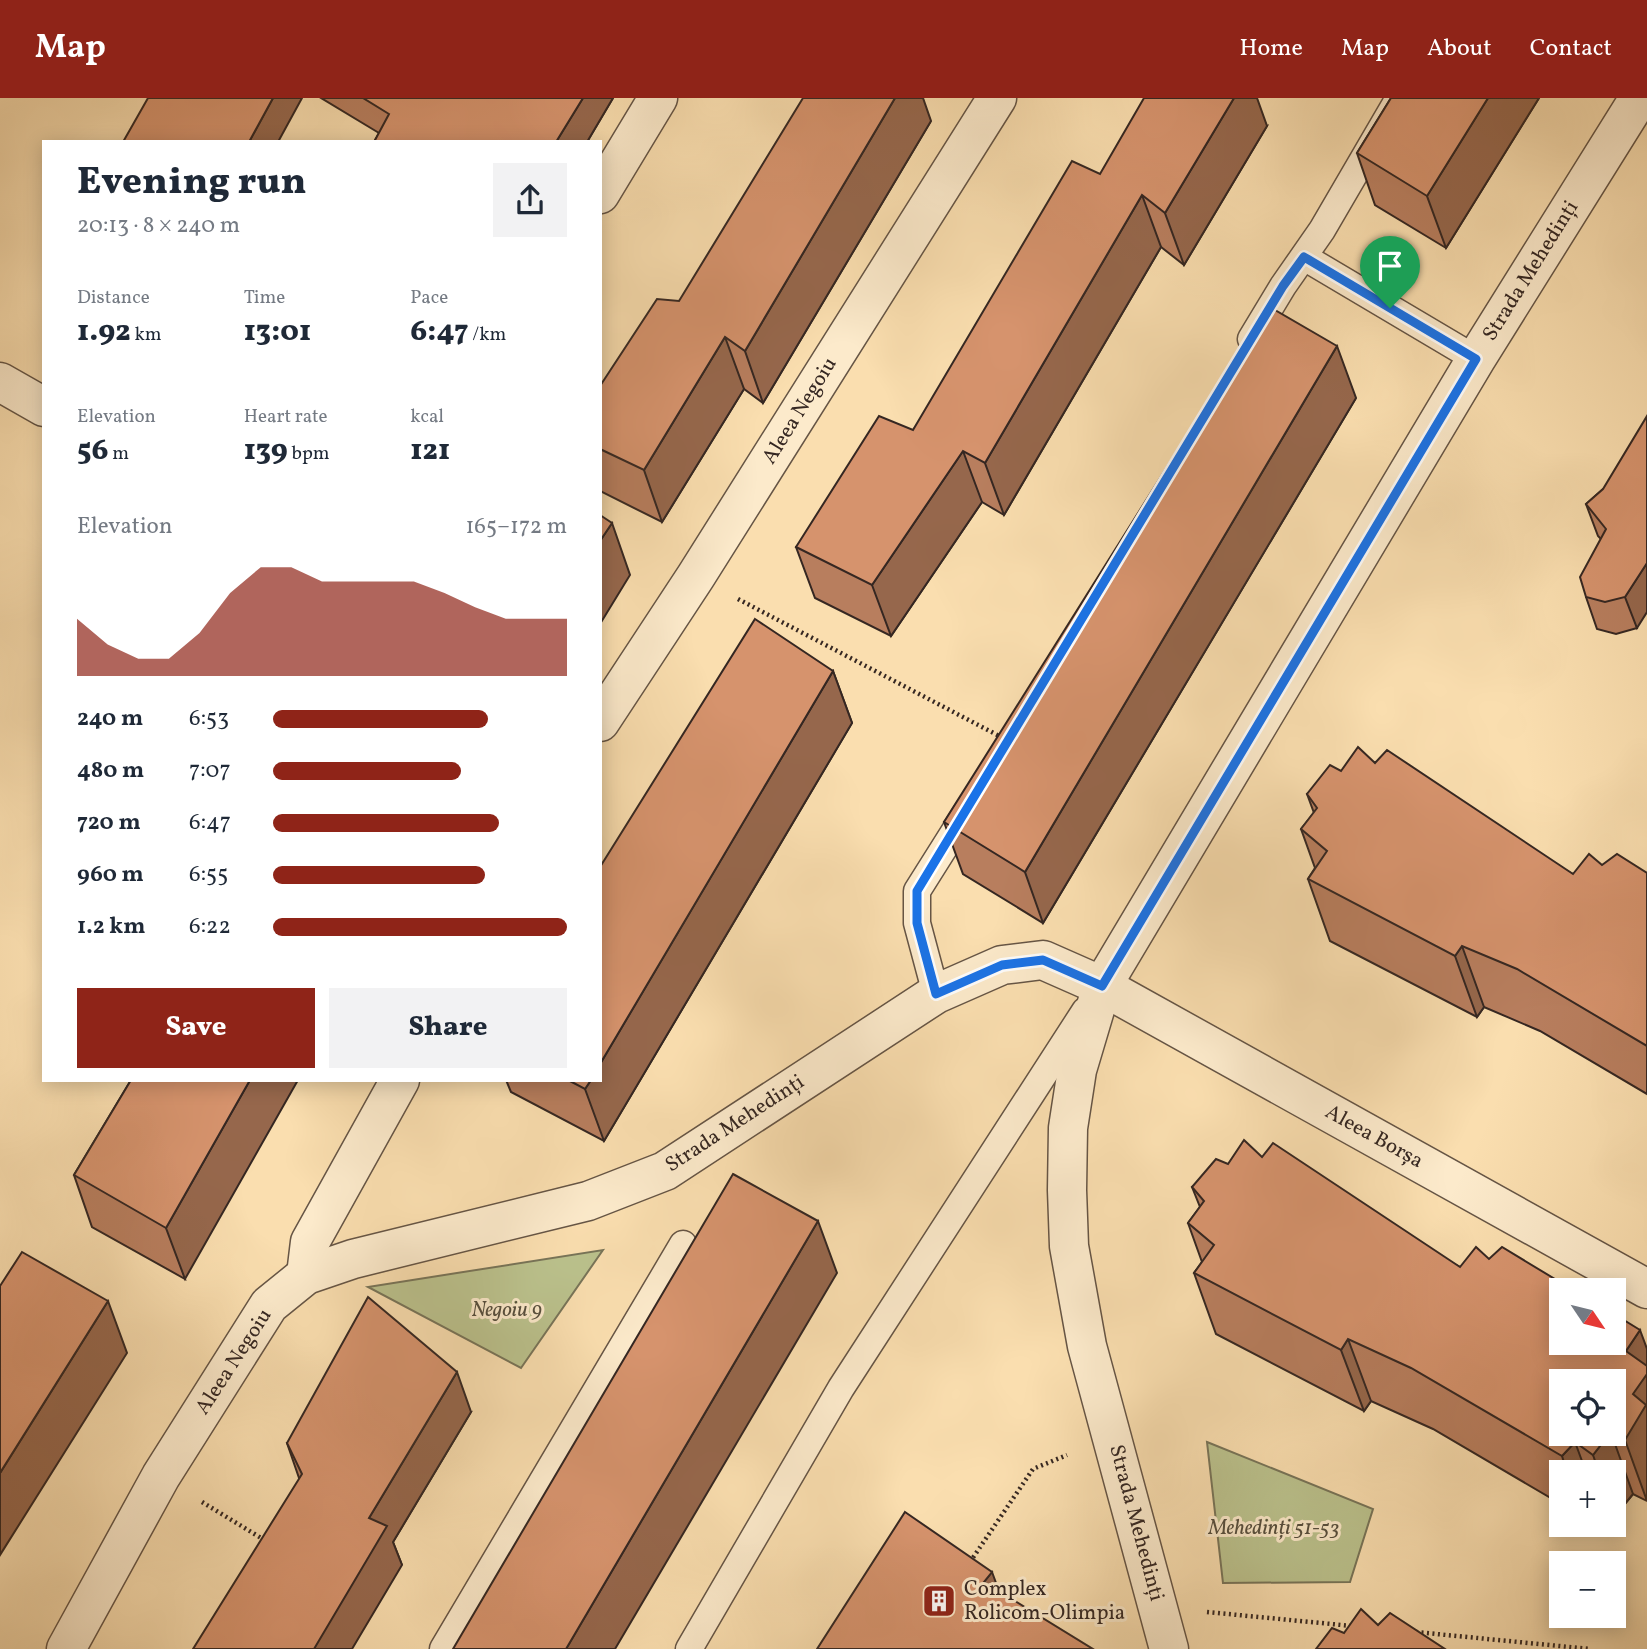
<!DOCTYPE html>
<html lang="en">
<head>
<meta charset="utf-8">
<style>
  body { margin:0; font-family:Vollkorn,serif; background:#f2f2f3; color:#1f2937; height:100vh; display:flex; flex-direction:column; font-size:26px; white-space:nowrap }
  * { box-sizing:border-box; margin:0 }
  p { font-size:23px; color:#747a83 }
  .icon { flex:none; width:38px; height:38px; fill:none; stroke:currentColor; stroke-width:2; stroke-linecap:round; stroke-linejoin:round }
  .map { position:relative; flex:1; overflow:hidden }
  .sheet { position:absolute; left:42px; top:42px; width:560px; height:942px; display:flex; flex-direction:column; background:#fff; border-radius:0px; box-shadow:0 4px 18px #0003 }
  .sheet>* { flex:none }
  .needle { width:46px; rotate:125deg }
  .fabs { position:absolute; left:1549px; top:1180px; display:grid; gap:14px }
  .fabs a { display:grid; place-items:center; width:77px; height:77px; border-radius:0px; background:#fff; box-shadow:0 4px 18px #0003; font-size:35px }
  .pin { position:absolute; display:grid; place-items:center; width:60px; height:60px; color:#fff; margin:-72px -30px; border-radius:50% 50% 50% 0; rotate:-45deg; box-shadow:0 0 7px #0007 }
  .pin .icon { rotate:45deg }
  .round { display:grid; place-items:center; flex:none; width:74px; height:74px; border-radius:0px; background:#f2f2f3 }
  .head { display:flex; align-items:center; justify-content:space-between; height:119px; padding:0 35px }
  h1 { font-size:38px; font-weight:800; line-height:52px }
  .stats { display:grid; grid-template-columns:repeat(3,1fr); gap:10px; height:119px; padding:7px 35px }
  .stats div { display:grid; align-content:center }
  .stats b { font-size:30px; font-weight:800 }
  .stats small { font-size:19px; font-weight:400 }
  .stats p { font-size:19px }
  .chart { height:196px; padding:14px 35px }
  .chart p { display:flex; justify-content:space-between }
  .chart svg { width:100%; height:126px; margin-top:7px; fill:#8f2418; opacity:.7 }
  .button { display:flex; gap:14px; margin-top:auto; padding:14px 35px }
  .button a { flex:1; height:80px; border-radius:0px; background:#8f2418; color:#fff; font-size:28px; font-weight:800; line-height:80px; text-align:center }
  .button a+a { background:#f2f2f3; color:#1f2937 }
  ul { padding:0 35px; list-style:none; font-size:23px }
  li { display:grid; grid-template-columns:112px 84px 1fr; align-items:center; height:52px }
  li i { height:18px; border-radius:9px; background:#8f2418 }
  header { display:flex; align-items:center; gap:42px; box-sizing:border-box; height:98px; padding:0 35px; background:#8f2418; color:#fff }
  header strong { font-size:33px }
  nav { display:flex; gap:38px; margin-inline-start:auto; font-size:24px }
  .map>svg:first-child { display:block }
</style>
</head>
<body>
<header>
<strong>Map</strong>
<nav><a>Home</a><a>Map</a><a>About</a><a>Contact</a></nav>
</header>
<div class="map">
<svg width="1647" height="1551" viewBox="0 0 1647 1551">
  <rect width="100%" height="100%" fill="#fadeaf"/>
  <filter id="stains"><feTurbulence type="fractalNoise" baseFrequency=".00286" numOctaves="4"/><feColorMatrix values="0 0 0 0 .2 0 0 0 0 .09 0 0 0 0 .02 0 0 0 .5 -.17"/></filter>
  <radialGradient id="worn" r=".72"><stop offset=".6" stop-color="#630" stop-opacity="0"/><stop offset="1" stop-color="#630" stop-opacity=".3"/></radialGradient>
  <!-- green -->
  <g fill="#bbc28d" stroke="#787458" stroke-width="2">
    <polygon points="603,1152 521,1270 368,1189"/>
    <polygon points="1207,1344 1373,1411 1350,1484 1223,1485"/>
  </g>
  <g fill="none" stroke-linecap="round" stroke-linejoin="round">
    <defs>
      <g id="service">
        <polyline points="1304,159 1476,261"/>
        <polyline points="1251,241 1283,188 1322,132 1399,0"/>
        <polyline points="936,896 917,825 917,793 968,712"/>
        <polyline points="443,1551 683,1146"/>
        <polyline points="689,1551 841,1290 1085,913"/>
      </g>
      <g id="minor">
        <polyline points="600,96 658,0"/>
        <polyline points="0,284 44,309"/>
        <polyline points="600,624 696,478 997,0"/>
        <polyline points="306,1177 310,1144 400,982"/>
        <polyline points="66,1551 161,1378 269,1207 306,1177 353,1161 588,1103 665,1073 936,896 1002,867 1043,862 1102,888 1647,1191"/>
      </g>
      <polyline id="tertiary" points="1169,1551 1087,1248 1069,1148 1067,1092 1068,1030 1077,972 1102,888 1476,261 1639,0"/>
    </defs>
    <!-- service casing -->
    <use href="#service" stroke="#665545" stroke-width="29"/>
    <!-- minor casing -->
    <use href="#minor" stroke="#665545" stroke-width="41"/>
    <!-- tertiary casing -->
    <use href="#tertiary" stroke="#665545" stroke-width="41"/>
    <!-- path -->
    <g stroke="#352722" stroke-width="4.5" stroke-dasharray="2 3.5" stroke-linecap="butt">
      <polyline points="738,501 1003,640"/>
      <polyline points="202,1404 266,1443"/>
      <polyline points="970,1464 1033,1371 1067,1357"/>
      <polyline points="1207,1514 1352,1528"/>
      <polyline points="1416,1534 1590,1551"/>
    </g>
    <!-- service -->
    <use href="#service" stroke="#fceacb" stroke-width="26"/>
    <!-- minor -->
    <use href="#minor" stroke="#fceacb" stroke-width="38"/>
    <!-- tertiary -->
    <use href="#tertiary" stroke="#fceacb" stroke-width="38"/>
  </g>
  <!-- wall -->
  <g fill="#b87e5e" stroke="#352722" stroke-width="2" fill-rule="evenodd">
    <polygon points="321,0 613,0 587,44 374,44 379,35"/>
    <polygon points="1391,0 1539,0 1446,150 1375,107 1357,55"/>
    <polygon points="931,23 763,305 744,291 662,424 600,393 600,288 679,203"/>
    <polygon points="1267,28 1184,167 1161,149 1004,417 982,404 891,538 815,500 796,449 913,332 1100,76"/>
    <polygon points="1356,300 1043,825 963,776 944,724"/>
    <polygon points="1603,391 1637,530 1616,536 1597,531 1586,499 1601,441 1598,438 1586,406"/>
    <polygon points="833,573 852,625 604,1043 511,994 506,982 600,982"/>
    <polygon points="1375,665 1573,776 1602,767 1647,775 1647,996 1540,933 1484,909 1477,919 1330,843 1308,781 1315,770 1301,731 1314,715 1307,696 1341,673"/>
    <polygon points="131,982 185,1181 92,1129 74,1077"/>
    <path d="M1262,1059l198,110 29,-8 125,83 33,159 -14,-7 -18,22 -1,-1v-43h-53v32l-128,-75 -62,-28 -7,10 -148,-77 -22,-61 8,-11 -14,-39 12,-16 -8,-20 36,-23zM1561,1283l53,52h-53z"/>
    <polygon points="471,1314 393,1444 402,1467 299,1380 287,1345"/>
  </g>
  <!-- shaded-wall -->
  <g fill="#96674c" stroke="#352722" stroke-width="2">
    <polygon points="273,0 302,0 278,44 249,44"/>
    <polygon points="583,0 613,0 587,44 556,44"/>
    <polygon points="895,0 923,0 931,23 763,305 745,253"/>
    <polygon points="1234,0 1257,0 1267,28 1184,167 1165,115"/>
    <polygon points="1488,0 1539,0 1446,150 1427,98"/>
    <polygon points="1142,97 1161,149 1004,417 985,365"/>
    <polygon points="725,239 744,291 662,424 644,372"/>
    <polygon points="1337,248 1356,300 1043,825 1025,774"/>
    <polygon points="963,353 982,404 891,538 872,487"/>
    <polygon points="612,425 630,477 600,526 600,443"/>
    <polygon points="1647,465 1647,514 1637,530 1625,499"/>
    <polygon points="833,573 852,625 604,1043 585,991 591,982 600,982 600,966"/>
    <polygon points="1462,848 1484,909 1477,919 1455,858"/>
    <polygon points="250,982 298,982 185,1181 166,1130"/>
    <polygon points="818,1123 837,1175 615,1551 566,1551"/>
    <polygon points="108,1203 127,1255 0,1457 0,1375"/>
    <polygon points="1640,1232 1647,1251 1647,1403 1625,1342 1633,1296 1626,1253"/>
    <polygon points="1348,1241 1371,1303 1364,1313 1341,1252"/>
    <polygon points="457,1274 471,1314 393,1444 402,1467 352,1551 314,1551 369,1420"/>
    <polygon points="1610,1335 1611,1335 1633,1396 1615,1418 1614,1413 1614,1374 1599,1374 1593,1357"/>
    <polygon points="1575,1344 1586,1374 1567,1374 1562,1358"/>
    <polygon points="992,1474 1009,1520 984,1484"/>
  </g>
  <!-- building -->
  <g fill="#d6936d" stroke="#352722" stroke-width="2">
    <polygon points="148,0 273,0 249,44 123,44"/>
    <polygon points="363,0 583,0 556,44 374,44 389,16"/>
    <polygon points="803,0 895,0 745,253 725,239 644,372 600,351 600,288 657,201 679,203"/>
    <polygon points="1144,0 1234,0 1165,115 1142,97 985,365 963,353 872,487 796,449 879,318 913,332 1072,63 1100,76"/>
    <polygon points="1391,0 1488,0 1427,98 1357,55"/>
    <polygon points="1268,208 1337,248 1025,774 944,724"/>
    <polygon points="1647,318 1647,465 1625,499 1605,504 1586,499 1580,479 1606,431 1586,406 1603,391"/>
    <polygon points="600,417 612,425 600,443"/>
    <polygon points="755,521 833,573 600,966 600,769"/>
    <polygon points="1358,649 1375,665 1387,652 1573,776 1589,756 1602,767 1617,756 1647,775 1647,948 1517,871 1462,848 1455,858 1308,781 1327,753 1301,731 1317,710 1307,696 1330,667 1341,673"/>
    <polygon points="131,982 250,982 166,1130 74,1077"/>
    <polygon points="568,982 591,982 585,991"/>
    <polygon points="1244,1042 1262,1059 1273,1045 1460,1169 1476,1149 1489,1161 1502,1149 1573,1192 1561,1192 1561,1244 1614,1244 1614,1216 1640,1232 1626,1253 1647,1268 1647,1276 1633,1296 1646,1307 1625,1342 1612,1335 1614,1335 1614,1283 1561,1283 1561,1335 1610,1335 1593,1357 1575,1344 1562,1358 1411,1270 1348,1241 1341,1252 1194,1175 1214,1147 1188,1125 1204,1103 1192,1089 1216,1061 1228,1066"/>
    <polygon points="733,1076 818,1123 566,1551 453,1551"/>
    <polygon points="22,1154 108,1203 0,1375 0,1188"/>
    <polygon points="368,1199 457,1274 369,1420 387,1428 314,1551 193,1551 302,1376 287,1345"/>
    <polygon points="905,1414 992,1474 984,1484 1093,1551 817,1551"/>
    <polygon points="1361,1511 1378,1527 1390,1515 1445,1551 1316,1551 1332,1530 1344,1535"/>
  </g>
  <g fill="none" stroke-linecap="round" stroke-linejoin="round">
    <defs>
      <polygon id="route" points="1304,159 1476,261 1102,888 1043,862 1002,867 936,896 917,825 917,793 1283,188"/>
    </defs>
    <!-- route casing -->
    <use href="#route" stroke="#fff" stroke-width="14"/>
    <!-- route -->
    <use href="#route" stroke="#1a73e8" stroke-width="9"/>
  </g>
  <!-- icons -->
  <defs>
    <symbol id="building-square" viewBox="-11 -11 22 22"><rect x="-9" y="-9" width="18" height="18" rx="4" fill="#8f2418" stroke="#fceacb"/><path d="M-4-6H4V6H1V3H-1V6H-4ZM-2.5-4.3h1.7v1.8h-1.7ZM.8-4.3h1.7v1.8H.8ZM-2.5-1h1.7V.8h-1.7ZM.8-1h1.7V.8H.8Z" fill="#fff"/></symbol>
  </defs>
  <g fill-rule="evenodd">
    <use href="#building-square" x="920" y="1484" width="38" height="38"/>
  </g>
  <g text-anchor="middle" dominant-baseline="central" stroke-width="6" stroke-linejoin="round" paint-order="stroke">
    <!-- street labels -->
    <g font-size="21" fill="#352722" stroke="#fceacb">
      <text transform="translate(1531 173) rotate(-58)">Strada Mehedinți</text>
      <text transform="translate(800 313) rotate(-58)">Aleea Negoiu</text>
      <text transform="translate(735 1026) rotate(-33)">Strada Mehedinți</text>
      <text transform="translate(1374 1039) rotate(29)">Aleea Borșa</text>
      <text transform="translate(234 1264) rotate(-57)">Aleea Negoiu</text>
      <text transform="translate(1136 1425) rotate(75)">Strada Mehedinți</text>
    </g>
    <!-- park labels -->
    <g font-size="21" font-style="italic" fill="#564e3d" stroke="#fceacb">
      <text x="507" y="1212">Negoiu 9</text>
      <text x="1274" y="1430">Mehedinți 51-53</text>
    </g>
    <!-- poi labels -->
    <g font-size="21" fill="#352722" stroke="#fceacb" text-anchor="start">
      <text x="964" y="1491">Complex<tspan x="964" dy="24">Rolicom-Olimpia</tspan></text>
    </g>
  </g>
  <rect width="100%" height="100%" filter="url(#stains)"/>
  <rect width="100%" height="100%" fill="url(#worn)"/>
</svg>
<div class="fabs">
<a><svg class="needle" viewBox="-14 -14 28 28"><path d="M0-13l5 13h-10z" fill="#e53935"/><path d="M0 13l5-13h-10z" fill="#747a83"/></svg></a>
<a><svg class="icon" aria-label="locate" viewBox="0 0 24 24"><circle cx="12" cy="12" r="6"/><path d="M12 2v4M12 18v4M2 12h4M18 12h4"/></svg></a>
<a>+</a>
<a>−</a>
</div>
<div class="pin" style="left:1390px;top:210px;background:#1e9e55"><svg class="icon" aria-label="arrive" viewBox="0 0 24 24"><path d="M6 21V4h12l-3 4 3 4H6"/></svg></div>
<section class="sheet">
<div class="head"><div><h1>Evening run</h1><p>20:13 · 8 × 240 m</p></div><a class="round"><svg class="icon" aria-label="share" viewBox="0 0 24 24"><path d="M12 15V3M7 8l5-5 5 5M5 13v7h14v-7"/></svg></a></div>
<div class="stats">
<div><p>Distance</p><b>1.92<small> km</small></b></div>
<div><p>Time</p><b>13:01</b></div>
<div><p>Pace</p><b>6:47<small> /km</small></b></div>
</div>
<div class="stats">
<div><p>Elevation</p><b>56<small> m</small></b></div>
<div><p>Heart rate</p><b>139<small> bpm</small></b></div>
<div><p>kcal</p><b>121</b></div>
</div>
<div class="chart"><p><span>Elevation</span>165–172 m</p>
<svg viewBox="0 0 160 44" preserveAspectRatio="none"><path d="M0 44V24L10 33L20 38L30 38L40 29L50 15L60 6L70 6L80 11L90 11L100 11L110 11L120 15L130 20L140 24L150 24L160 24V44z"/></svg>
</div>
<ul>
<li><b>240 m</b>6:53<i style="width:73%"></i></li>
<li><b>480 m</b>7:07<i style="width:64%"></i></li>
<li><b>720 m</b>6:47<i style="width:77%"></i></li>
<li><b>960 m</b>6:55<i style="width:72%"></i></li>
<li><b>1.2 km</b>6:22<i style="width:100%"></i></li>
</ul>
<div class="button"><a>Save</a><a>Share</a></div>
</section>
</div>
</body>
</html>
